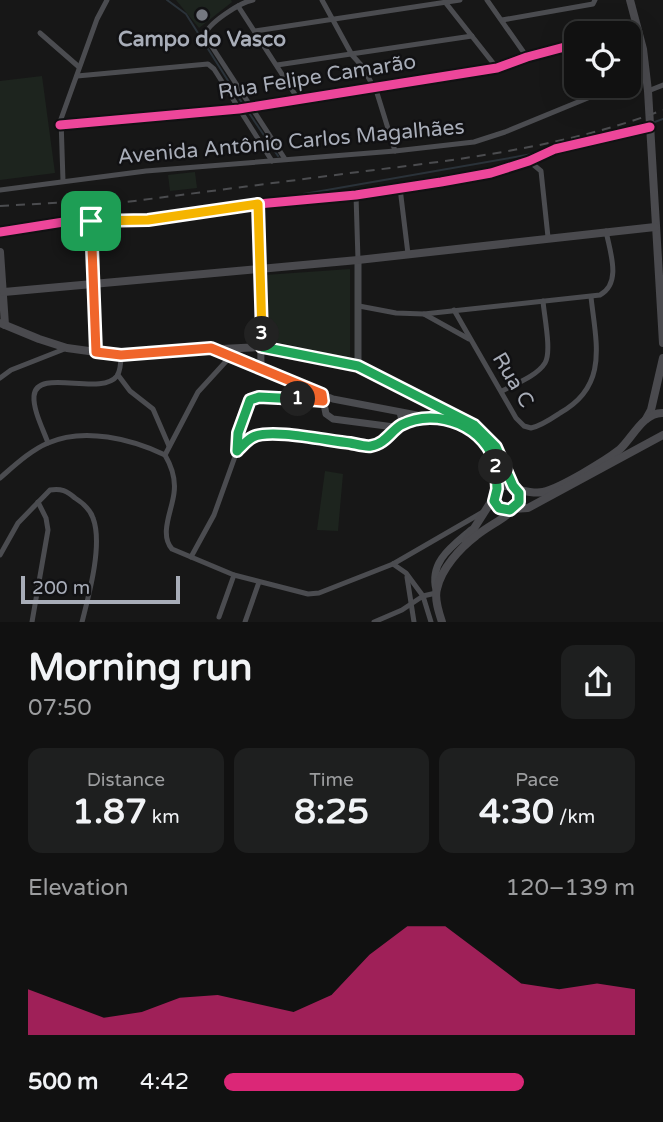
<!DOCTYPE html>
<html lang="en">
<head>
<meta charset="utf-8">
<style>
  body { margin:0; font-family:"Varela Round",sans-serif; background:#1e1f1f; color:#f1f3f6; height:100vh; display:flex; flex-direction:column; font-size:26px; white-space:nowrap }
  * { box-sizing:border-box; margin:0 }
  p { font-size:23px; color:#9c9d9f }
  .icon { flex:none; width:38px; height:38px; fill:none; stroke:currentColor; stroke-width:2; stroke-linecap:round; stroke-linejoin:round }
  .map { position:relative; height:622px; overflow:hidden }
  .drawer { display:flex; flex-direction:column; background:#111; flex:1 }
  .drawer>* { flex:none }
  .buttons { position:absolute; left:564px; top:21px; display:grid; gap:14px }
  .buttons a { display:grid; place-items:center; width:77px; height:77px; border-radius:14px; background:#111; box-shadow:0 7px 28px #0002,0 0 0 2px #303131; font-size:35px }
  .scale { position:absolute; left:21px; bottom:18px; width:159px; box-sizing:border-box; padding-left:7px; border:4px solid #a8adb8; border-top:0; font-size:19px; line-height:24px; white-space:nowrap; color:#a8adb8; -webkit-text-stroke:5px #111113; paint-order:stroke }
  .pin { position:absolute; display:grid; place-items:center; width:60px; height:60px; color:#fff; margin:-30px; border-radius:14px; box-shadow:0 4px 10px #0006 }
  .km { position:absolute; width:35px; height:35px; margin:-18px; border-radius:50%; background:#222; color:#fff; font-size:19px; line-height:35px; text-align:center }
  .round { display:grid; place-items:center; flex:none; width:74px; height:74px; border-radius:14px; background:#1e1f1f }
  .head { display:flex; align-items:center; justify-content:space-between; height:119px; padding:0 28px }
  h1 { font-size:38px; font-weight:800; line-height:52px }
  .stats { display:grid; grid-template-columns:repeat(3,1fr); gap:10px; height:119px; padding:7px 28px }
  .stats div { display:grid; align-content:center; border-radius:14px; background:#1e1f1f; text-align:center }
  .stats b { font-size:35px; font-weight:800 }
  .stats small { font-size:19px; font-weight:400 }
  .stats p { font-size:19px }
  .chart { height:196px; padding:14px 28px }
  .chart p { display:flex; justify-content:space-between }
  .chart svg { width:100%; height:126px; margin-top:7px; fill:#db2777; opacity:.7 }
  ul { padding:0 28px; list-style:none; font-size:23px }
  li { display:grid; grid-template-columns:112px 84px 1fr; align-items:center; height:52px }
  li i { height:18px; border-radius:9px; background:#db2777 }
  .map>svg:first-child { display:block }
</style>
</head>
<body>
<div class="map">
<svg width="663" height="622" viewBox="0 0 663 622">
  <rect width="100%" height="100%" fill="#171717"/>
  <!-- green -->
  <g fill="#1d241e">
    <polygon points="176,0 231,0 232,2 199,28"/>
    <polygon points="42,76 55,173 0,180 0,81"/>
    <polygon points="195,172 197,188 170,191 168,175"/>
    <polygon points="350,269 350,362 341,361 334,355 281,343 274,345 268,343 270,332 265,275"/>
    <polygon points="325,471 343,474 338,531 317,530"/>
  </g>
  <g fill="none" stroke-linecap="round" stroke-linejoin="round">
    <!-- stream -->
    <g stroke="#2a3239" stroke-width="2">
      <polyline points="167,0 186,14 244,106"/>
      <polyline points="249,113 278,156"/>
      <polyline points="652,123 663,119"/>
      <polyline points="632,129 646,124"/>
      <polyline points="554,153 563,150"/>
      <polyline points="304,194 538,153"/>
    </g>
    <!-- minor -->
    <g stroke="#4b4c50" stroke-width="5">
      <path d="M253,0c-12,2 -47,24 -48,36l80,123"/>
      <polyline points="322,0 352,55 362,66 377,93 395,151"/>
      <polyline points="487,0 527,57"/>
      <polyline points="445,2 497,68"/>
      <polyline points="238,6 298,99"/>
      <polyline points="502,20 593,4 595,0"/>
      <polyline points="255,31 460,0"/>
      <polyline points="40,33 79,67"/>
      <polyline points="277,65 472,36"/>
      <polyline points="77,76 208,64 214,69 272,161"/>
      <polyline points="628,83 647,79"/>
      <polyline points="648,91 663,85"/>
      <polyline points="60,125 239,109 497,68 527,57 576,44"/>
      <polyline points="529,161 541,171 548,237"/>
      <polyline points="63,181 61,119 97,19 107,0"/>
      <polyline points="400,188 408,254"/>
      <polyline points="0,190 146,171 395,151 474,142 505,132 617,86"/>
      <polyline points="356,195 358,260"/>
      <polyline points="258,204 260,268"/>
      <polyline points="91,221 93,284"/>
      <polyline points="0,232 70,221 148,220 258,204 356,195 441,182 491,173 529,161 555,149 650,127"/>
      <path d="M359,306l37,7 28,1 176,-19c22,-12 10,-43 6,-64"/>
      <path d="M454,310l62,108 8,8 7,2c10,-2 20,-9 29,-15 49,-27 36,-70 31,-116"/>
      <polyline points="424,314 469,339"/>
      <polyline points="118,375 130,391 153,409 169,446"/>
      <polyline points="0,378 11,370 67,348"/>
      <path d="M502,391c13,-7 35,-15 43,-28 7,-11 -1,-48 -2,-62"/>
      <path d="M48,443c-5,-14 -15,-33 -14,-47 2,-29 67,1 83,-20 4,-6 4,-15 4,-22"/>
      <path d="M237,451c0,-16 3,-43 17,-53l69,3"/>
      <path d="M165,455c7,12 11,24 9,38 -2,18 -15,41 -2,56l62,26 74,19 11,-1 74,-29 90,-52"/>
      <polyline points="165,455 198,392 230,357"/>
      <path d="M0,478c14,-12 31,-28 48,-35 36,-16 84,-4 117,12"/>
      <path d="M0,555l18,-32 32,-33c11,-2 17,1 25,8 8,5 15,11 18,20 10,26 -4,77 -11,104"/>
      <polyline points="191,557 214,515 237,451 253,437 270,433 372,446 390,436 401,421 399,412"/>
      <polyline points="393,564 406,573 423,596 436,593"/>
      <polyline points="407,577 414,622"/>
      <polyline points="219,617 234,575"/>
      <polyline points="32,622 48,530 46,518 38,502"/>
      <polyline points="245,622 259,582"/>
      <polyline points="374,622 402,610 423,596 431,622"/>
    </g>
    <!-- tertiary -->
    <g stroke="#4b4c50" stroke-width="7">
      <polyline points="260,268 261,369"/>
      <polyline points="93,284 96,352"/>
      <polyline points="215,350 333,399 443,420 468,428"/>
      <polyline points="358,367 358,260"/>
      <polyline points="322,394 326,414 333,419 394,427 425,418"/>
      <path d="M436,590c-7,-28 15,-43 35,-60"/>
    </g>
    <!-- secondary -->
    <g stroke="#4a4a4e" stroke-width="8">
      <polyline points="630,0 643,49 648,91 663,343"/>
      <polyline points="0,252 5,325"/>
      <polyline points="4,292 358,260 655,227"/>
      <polyline points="0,323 39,339 67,348 96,352 121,354 262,347 358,367 445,409 484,432 496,448 513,486"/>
      <path d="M462,419c5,8 9,11 16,16 17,15 18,34 19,54"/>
      <polyline points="646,419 651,410 663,358"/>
      <path d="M516,489c9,2 18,5 27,3 17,-4 62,-31 76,-42 13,-11 24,-38 44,-37"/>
      <polyline points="512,509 528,508 663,435"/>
      <polyline points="466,541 494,497"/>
      <path d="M442,622c-3,-9 -8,-24 -5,-33 4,-20 23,-41 39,-53 16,-13 31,-17 43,-34l-3,-13 -12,-4 -10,8v8l5,7 11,2"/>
    </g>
    <!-- rail -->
    <path stroke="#4b4c4f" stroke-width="2" stroke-dasharray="9 7" stroke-linecap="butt" d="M0,206l69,-4 42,2c85,-11 170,-22 255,-33 100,-12 202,-25 297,-61"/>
    <defs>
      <g id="cycleway">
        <polyline points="60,125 239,109 497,68 527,57 576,44"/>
        <polyline points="0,232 70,221 148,220 258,204 356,195 441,182 491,173 529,161 555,149 650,127"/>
      </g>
    </defs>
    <!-- cycleway casing -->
    <use href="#cycleway" stroke="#111113" stroke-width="13"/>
    <!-- cycleway -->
    <use href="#cycleway" stroke="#ed469a" stroke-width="9"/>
  </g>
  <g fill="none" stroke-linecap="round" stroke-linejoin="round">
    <defs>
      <polyline id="split-1" points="91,221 96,352 121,355 211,348 322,394 323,401 298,399"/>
      <path id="split-2" d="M298,399l-39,-2 -9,3 -12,33 -1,18c5,-5 10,-11 16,-14 18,-9 75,4 97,6 6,1 15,4 21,3 14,-2 20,-15 30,-21 36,-19 87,2 95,42"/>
      <polyline id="split-3" points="262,334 262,347 358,366 474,425 496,447 513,486 519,493 519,502 510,510 499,508 494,501 497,489 496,467"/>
      <polyline id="split-4" points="91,221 148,220 258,204 262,334"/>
    </defs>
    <!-- split-1 casing -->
    <use href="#split-1" stroke="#fff" stroke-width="14"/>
    <!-- split-2 casing -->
    <use href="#split-2" stroke="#fff" stroke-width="14"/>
    <!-- split-3 casing -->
    <use href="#split-3" stroke="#fff" stroke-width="14"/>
    <!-- split-4 casing -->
    <use href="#split-4" stroke="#fff" stroke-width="14"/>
    <!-- split-1 -->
    <use href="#split-1" stroke="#f0652b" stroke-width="9"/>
    <!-- split-2 -->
    <use href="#split-2" stroke="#22a559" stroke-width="9"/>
    <!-- split-3 -->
    <use href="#split-3" stroke="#22a559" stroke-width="9"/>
    <!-- split-4 -->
    <use href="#split-4" stroke="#f5b400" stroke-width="9"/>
  </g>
  <!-- markers -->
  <circle fill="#757880" stroke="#111113" stroke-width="2.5" cx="202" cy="15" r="7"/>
  <g text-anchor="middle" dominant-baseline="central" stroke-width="5" stroke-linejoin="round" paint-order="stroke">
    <!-- poi labels -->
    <g font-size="21" font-weight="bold" fill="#a8adb8" stroke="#111113">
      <text x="202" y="39">Campo do Vasco</text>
    </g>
    <!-- street labels -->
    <g font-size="21" fill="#a8adb8" stroke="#111113">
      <text transform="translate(317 77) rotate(-9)">Rua Felipe Camarão</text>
      <text transform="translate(291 142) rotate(-5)">Avenida Antônio Carlos Magalhães</text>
      <text transform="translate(513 380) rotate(59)">Rua C</text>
    </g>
  </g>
</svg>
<div class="buttons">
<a><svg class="icon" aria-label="locate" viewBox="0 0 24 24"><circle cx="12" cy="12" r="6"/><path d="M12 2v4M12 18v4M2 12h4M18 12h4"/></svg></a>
</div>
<div class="scale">200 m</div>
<div class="pin" style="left:91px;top:221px;background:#1e9e55"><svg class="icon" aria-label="arrive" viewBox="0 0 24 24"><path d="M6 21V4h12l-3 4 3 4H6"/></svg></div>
<b class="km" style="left:298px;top:399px">1</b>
<b class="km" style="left:496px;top:467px">2</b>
<b class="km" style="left:262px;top:334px">3</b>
</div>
<section class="drawer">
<div class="head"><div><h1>Morning run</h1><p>07:50</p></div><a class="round"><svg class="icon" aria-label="share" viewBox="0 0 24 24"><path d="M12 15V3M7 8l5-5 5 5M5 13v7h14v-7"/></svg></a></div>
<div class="stats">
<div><p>Distance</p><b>1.87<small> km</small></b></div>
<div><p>Time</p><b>8:25</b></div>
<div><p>Pace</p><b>4:30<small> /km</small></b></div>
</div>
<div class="chart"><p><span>Elevation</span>120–139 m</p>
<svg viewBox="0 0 160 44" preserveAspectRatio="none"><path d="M0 44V28L10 33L20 38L30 36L40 31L50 30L60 33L70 36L80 30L90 16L100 6L110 6L120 16L130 26L140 28L150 26L160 28V44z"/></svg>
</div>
<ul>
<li><b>500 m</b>4:42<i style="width:73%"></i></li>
</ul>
</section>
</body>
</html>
